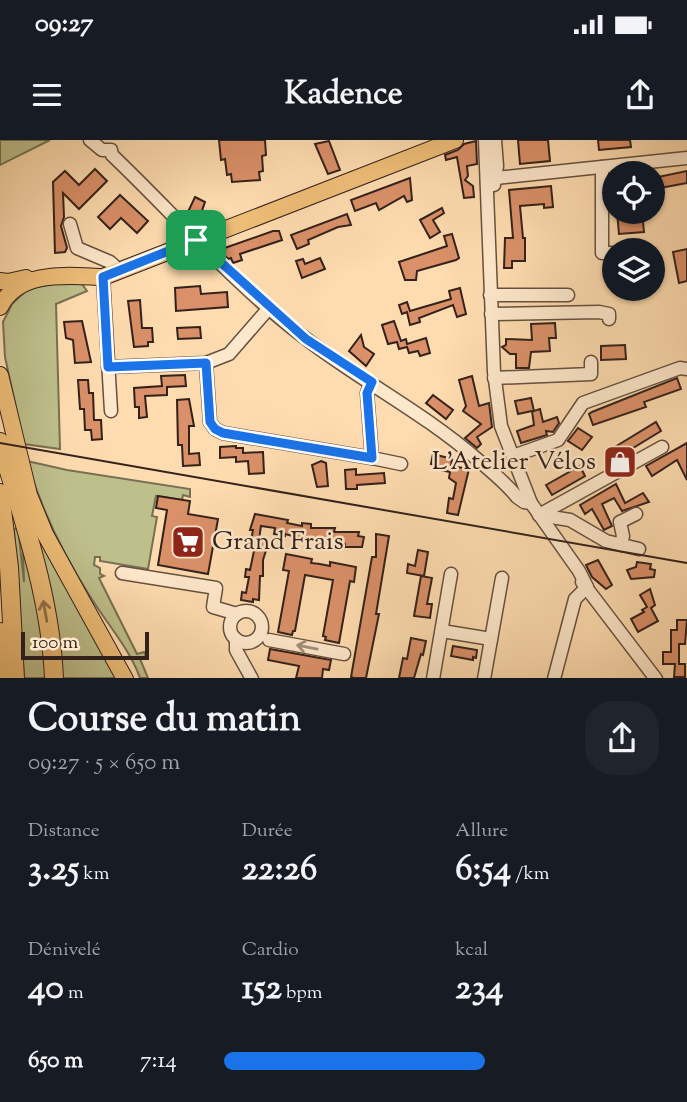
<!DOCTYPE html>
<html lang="fr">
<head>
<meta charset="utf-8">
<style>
  body { margin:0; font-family:"Sorts Mill Goudy",serif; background:#20242c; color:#f1f3f6; height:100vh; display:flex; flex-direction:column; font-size:26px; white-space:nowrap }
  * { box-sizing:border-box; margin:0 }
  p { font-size:23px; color:#9ea1a6 }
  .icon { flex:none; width:38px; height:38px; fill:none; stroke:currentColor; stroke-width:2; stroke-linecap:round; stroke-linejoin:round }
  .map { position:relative; height:538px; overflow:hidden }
  .panel { display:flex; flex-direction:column; background:#171b24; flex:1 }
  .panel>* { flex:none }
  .fabs { position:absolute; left:602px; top:21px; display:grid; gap:14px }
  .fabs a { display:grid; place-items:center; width:63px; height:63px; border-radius:50%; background:#171b24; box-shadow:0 2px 5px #0004; font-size:35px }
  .scale { position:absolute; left:21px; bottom:18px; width:128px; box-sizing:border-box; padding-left:7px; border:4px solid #33211b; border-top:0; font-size:19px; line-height:24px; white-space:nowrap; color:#33211b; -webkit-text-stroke:5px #fee8cb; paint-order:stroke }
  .pin { position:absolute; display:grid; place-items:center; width:60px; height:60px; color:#fff; margin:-30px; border-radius:14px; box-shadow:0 4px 10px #0006 }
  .round { display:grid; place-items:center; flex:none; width:74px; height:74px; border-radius:28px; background:#20242c }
  .overview { display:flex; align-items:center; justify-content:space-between; height:119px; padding:0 28px }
  h1 { font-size:38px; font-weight:800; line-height:52px }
  .stats { display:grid; grid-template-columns:repeat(3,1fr); gap:10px; height:119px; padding:7px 28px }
  .stats div { display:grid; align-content:center }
  .stats b { font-size:35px; font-weight:800 }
  .stats small { font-size:19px; font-weight:400 }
  .stats p { font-size:19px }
  ul { padding:0 28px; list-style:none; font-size:23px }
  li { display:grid; grid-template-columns:112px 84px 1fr; align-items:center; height:52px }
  li i { height:18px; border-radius:9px; background:#1a73e8 }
  .status { display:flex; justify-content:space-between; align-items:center; height:49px; padding:0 35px; background:#171b24; direction:ltr }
  .status svg { height:19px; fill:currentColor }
  header { display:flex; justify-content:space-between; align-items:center; height:91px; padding:0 28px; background:#171b24; font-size:32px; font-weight:800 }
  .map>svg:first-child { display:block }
</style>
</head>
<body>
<div class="status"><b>09:27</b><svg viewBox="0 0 49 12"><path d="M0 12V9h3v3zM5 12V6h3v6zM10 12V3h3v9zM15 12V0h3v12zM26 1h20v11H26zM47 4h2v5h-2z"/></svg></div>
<header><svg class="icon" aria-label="menu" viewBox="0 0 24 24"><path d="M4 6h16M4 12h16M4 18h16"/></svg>Kadence<svg class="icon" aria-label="share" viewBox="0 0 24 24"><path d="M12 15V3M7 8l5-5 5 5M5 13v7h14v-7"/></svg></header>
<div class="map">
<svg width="687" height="539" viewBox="0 0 687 539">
  <rect width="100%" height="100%" fill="#fedcaf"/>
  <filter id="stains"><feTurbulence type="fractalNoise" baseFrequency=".00286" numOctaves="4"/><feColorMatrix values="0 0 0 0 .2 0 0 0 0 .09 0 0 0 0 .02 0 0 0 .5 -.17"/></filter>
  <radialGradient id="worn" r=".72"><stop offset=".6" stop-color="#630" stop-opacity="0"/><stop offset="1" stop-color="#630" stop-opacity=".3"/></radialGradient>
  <!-- green -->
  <g fill="#bec08c" stroke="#787054" stroke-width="2">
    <polygon points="0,0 50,0 0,25"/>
    <polygon points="62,142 82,144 87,151 56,164 60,309 24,304 5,217 3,182 12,164 28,149"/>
    <path d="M27,321l40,9 123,19v8l-7,-2 -1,5 -26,-4 -4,20 5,1 -9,52 -48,-8v-4h-5l-1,8 6,3v6l4,2 -5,2 38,76 7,-2 2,4 -6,3 8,19h-8c-10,-28 -31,-52 -47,-77 -29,-45 -51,-89 -66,-140z"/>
    <polygon points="36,387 120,538 61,538"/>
    <polygon points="18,388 24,442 23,411 19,389 36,452 49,538 24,538 14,389"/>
  </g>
  <!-- building -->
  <g fill="#da9068" stroke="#33211b" stroke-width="2">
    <polygon points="219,0 265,0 266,15 262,16 263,31 259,32 260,40 232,42 231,34 227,35 225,19 221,20"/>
    <polygon points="518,0 548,0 550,21 520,24"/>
    <polygon points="598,0 630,0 631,7 599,10"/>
    <polygon points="329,1 340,30 328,34 315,4"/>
    <polygon points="476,1 477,24 467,26 468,36 465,40 473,46 474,57 464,58 457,17 446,20 445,15 458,10 464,4"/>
    <polygon points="95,29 107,41 79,69 63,53 64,77 61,86 67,108 65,112 55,113 53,42 65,31 79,45"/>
    <polygon points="687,31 687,43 660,48 658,37"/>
    <polygon points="410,38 412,60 407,62 404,56 379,70 376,63 355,71 351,60"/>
    <polygon points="551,46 553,67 544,68 544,64 520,66 523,98 525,98 525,121 512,121 512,128 504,128 505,98 513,98 509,50"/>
    <polygon points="120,55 148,81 137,93 121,78 110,89 98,77"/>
    <polygon points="195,57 205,62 198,82 186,76"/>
    <polygon points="442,68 444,73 433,80 440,92 430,98 420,80"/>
    <polygon points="617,72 642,72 644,92 619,94"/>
    <polygon points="347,74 351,85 338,87 308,100 309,104 297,109 291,95"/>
    <polygon points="273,91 279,91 282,100 240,114 242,120 233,123 231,118 228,119 219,110"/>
    <polygon points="452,94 459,118 456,120 417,131 416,140 405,140 399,122 447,106 444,96"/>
    <polygon points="687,109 687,141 679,143 673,112"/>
    <polygon points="320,118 325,129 302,138 296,121 303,119 305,124"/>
    <polygon points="200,146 201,154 227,152 228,167 176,171 175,148"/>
    <polygon points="460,148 466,174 457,177 453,165 419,178 420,182 410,185 407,172 402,174 399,165 407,162 410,171 451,159 449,151"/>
    <polygon points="140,160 142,188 152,188 153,202 148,202 148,206 134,207 128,161"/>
    <polygon points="82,181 91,222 75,223 73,200 66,198 64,182"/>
    <polygon points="394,181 401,201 406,199 407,204 426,198 430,213 420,216 418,211 409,213 407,207 399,209 397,202 388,204 382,185"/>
    <polygon points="555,183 556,198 549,198 550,211 531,212 529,228 516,228 516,214 510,214 502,207 506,205 506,199 532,200 531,184"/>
    <polygon points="200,187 201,198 178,199 177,188"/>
    <polygon points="361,195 364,207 374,214 366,226 349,211"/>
    <polygon points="625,205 626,219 601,220 601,206"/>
    <polygon points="185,235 186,246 167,247 167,255 145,256 147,277 139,278 139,267 135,267 134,248 162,246 161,236"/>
    <polygon points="472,236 479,266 489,263 492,287 477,297 481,304 477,308 465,298 481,284 463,271 466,266 459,240"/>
    <polygon points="677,238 681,249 644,262 646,267 593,285 589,274 592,272"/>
    <polygon points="78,240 88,240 89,253 93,253 94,280 101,280 102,299 92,300 91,290 85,290 84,269 80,269"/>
    <polygon points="433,255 453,270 446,279 426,263"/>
    <polygon points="531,258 534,271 540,269 543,282 557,277 559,283 553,292 546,291 547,295 521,303 517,291 534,285 532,271 518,274 515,261"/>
    <polygon points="189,259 194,286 189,286 189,314 199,313 200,325 183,326 182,305 178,305 177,260"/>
    <polygon points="656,282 661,291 610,322 605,313"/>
    <polygon points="578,288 592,297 582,310 568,301"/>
    <polygon points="687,303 687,340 677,320 652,336 646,326"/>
    <polygon points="236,306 236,308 243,308 243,313 263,312 264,333 249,334 248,321 236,322 236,317 220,318 220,307"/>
    <polygon points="433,314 452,319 451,326 469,329 458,375 447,373 449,358 453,359 456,343 449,338 450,332 435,329 435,325 431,324"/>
    <polygon points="321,321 326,323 328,346 317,347 312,325"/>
    <polygon points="580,326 585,336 552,355 546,345"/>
    <polygon points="356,329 356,335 384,333 385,343 357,345 357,349 346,349 345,330"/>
    <polygon points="616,344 625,363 643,353 649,362 622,371 614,358 602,364 612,386 604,390 592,369 585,374 580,365"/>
    <polygon points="158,356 190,361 188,374 218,379 208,434 158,425 167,370 156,368"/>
    <polygon points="255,374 288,380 287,383 302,386 302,383 311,384 311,388 335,388 334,392 359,392 358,396 364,397 362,407 345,407 345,404 332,402 332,404 321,403 322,400 309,398 308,400 285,394 285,396 274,394 275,388 261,386 259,399 269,401 263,420 263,436 260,436 259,460 253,459 253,462 241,460 242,452 246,453 249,437 245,437 246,429 250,430 255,406 250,406 253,390 250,390"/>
    <polygon points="376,394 389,396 376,474 379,474 366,538 354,538 351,537 372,417 376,417"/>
    <polygon points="418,410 428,412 424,436 407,433 408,424 415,426"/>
    <polygon points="286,414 312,419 311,423 320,424 330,426 330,422 356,427 354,442 350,441 339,503 325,500 326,497 323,496 333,440 305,435 295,491 293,491 292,495 278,492 289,431 283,430"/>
    <polygon points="598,420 612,445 606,449 592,437 586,425"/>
    <polygon points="637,422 651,424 650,429 655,430 654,437 631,439 627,430 636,427"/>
    <polygon points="421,436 432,438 427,464 432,464 430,478 414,476"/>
    <polygon points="650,449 655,465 651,468 658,481 638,492 631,479 644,472 642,470 647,467 640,455"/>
    <polygon points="677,480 687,480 685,504 679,504 679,524 685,524 685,537 674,537 675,524 663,524 663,512 671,512 671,490 677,490"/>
    <polygon points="411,498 426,501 423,515 421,514 414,538 399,538 403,518 407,519"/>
    <polygon points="453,506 477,510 476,518 473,517 473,520 451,516"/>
    <polygon points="270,509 331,520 329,530 323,529 322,538 296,538 299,526 268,520"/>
  </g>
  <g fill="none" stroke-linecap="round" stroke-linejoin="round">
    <defs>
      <g id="minor">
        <path d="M90,0l12,10h9l1,5c64,61 122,129 193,183 56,43 119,75 173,122 14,12 28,23 39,37l7,5 7,1"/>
        <polyline points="485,0 494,232 501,286 531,363 579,431 587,447"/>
        <polyline points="602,27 602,113 614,113"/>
        <polyline points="487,42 496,38 687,18"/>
        <polyline points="494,45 497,26 495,0"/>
        <polyline points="70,84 77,108 110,122 119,130"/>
        <polyline points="103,137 111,271"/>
        <polyline points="490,155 568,155"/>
        <polyline points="491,174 599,172 609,174 609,179"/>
        <polyline points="206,223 210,282 215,289 223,293 372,318 367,253 371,242"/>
        <polyline points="108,227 206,223 229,214 269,168"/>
        <polyline points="494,238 591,234 591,222"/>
        <polyline points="513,316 558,300 583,263 680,228 687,229"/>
        <polyline points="372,318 401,324"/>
        <polyline points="539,375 662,307"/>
        <polyline points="539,375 570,380 606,401 639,409"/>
        <polyline points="621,405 623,396 620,382 636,374"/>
        <polyline points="122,433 216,448 213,467 237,474"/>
        <polyline points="582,442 656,539"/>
        <circle cx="246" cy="487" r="16"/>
        <polyline points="442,491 491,499"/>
        <polyline points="236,499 236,510 252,539"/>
        <polyline points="269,500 344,514"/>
        <polyline points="433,539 451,434"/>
        <polyline points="484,539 502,438"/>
        <polyline points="554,539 575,459 587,447"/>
      </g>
      <g id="major">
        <polyline points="0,141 8,142 26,138"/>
        <path d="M0,167c19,-38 68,-31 103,-30l352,-137"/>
        <polyline points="0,235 29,355 45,394 125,539"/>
      </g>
      <g id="highway">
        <path d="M0,302c23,76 51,157 54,237"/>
        <polyline points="0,353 9,427 15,539"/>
        <polyline points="0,492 2,539"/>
      </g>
    </defs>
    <!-- minor casing -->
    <use href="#minor" stroke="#665040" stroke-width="15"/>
    <!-- major casing -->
    <use href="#major" stroke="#33211b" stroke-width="18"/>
    <!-- highway casing -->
    <use href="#highway" stroke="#33211b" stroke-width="20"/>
    <!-- minor -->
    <use href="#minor" stroke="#fee8cb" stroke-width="12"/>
    <!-- major -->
    <use href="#major" stroke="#efbe78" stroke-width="16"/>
    <!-- highway -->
    <use href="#highway" stroke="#efbe78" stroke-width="18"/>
    <!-- tram -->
    <polyline stroke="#33211b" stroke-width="2" points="0,303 687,423"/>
  </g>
  <!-- one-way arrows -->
  <defs><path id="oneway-shaft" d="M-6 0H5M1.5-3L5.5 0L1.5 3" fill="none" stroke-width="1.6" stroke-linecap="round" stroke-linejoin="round" transform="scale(1.75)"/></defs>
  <use stroke="#91704a" href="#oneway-shaft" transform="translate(45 471) rotate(-100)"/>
  <use stroke="#a38e7c" href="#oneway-shaft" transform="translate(307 507) rotate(-169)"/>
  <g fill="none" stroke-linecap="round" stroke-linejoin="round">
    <defs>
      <polygon id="route" points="196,100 306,199 372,242 367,253 372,318 223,293 215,289 210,282 206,223 108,227 103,137"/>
    </defs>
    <!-- route casing -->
    <use href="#route" stroke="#fff" stroke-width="14"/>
    <!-- route -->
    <use href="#route" stroke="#1a73e8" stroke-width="9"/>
  </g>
  <!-- icons -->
  <defs>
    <symbol id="shop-square" viewBox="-11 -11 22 22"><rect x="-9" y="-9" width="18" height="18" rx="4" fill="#8f2418" stroke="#fee8cb"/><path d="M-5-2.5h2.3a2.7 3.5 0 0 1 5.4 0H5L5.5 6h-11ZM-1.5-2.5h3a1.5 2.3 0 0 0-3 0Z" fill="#fff"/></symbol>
    <symbol id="supermarket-square" viewBox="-11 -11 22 22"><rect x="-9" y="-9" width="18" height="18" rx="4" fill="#8f2418" stroke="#fee8cb"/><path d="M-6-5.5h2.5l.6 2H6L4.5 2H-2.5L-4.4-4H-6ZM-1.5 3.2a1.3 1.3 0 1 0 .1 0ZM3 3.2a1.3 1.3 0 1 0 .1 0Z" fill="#fff"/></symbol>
  </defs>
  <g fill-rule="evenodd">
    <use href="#shop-square" x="601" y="303" width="38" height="38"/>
    <use href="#supermarket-square" x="169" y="383" width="38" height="38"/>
  </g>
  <g text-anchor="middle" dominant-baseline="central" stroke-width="5" stroke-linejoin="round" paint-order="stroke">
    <!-- poi labels -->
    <g font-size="26" fill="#33211b" stroke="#fee8cb" text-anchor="end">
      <text x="596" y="322">L'Atelier Vélos</text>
      <text x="212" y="402" text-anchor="start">Grand Frais</text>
    </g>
  </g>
  <rect width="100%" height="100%" filter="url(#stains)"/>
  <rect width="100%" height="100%" fill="url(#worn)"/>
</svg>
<div class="fabs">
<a><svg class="icon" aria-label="locate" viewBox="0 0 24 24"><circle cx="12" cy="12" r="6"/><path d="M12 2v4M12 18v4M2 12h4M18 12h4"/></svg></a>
<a><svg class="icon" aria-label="layers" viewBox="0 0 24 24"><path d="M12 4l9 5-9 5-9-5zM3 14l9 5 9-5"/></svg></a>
</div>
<div class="scale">100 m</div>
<div class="pin" style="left:196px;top:100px;background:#1e9e55"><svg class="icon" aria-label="arrive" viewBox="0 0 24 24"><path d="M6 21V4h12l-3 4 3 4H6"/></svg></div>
</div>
<section class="panel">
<div class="overview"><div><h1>Course du matin</h1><p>09:27 · 5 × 650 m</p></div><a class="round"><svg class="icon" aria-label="share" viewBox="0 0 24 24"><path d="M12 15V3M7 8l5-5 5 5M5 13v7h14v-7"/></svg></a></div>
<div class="stats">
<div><p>Distance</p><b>3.25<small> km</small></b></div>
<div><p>Durée</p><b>22:26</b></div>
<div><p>Allure</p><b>6:54<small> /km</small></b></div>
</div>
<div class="stats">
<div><p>Dénivelé</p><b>40<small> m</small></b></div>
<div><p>Cardio</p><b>152<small> bpm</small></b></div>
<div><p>kcal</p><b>234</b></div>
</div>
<ul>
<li><b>650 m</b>7:14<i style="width:60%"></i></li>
</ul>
</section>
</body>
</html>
